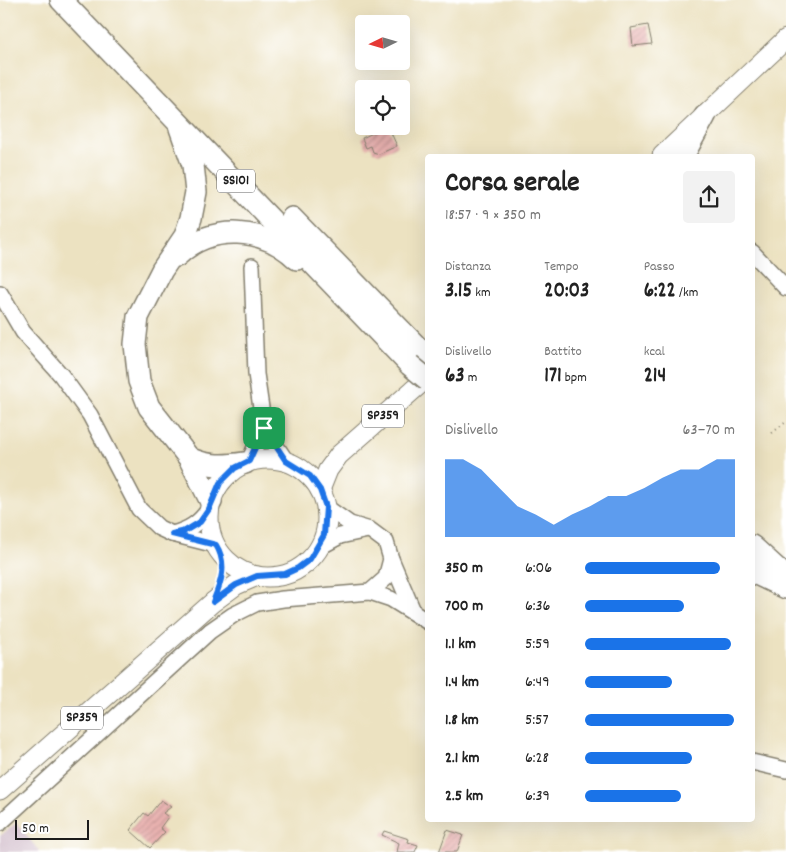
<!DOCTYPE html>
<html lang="it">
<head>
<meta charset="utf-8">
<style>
  body { margin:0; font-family:Dekko,sans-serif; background:#f2f2f2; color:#222; height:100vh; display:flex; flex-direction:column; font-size:19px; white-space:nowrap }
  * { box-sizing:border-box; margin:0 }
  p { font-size:16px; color:#767676 }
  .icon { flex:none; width:28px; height:28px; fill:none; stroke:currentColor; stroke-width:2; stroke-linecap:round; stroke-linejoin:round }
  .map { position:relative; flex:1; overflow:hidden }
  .drawer { position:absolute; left:425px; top:154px; width:330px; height:668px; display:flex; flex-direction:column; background:#fff; border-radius:5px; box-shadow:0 5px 20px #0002 }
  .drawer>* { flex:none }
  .needle { width:32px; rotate:265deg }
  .tools { position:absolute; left:355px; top:15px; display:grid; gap:10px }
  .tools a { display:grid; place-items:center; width:55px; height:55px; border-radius:5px; background:#fff; box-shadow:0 5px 20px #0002; font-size:25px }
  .scale { position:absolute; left:15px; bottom:12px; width:74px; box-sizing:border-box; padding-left:5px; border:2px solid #1c1c1c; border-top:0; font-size:14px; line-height:18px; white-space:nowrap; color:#1c1c1c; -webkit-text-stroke:4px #fff; paint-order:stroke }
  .pin { position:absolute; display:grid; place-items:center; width:42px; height:42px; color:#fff; margin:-21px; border-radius:10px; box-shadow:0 2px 8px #0006 }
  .round { display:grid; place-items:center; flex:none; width:52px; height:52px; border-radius:5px; background:#f2f2f2 }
  .headline { display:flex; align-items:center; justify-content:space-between; height:85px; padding:0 20px }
  h1 { font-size:28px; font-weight:700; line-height:38px }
  .figures { display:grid; grid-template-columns:repeat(3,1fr); gap:8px; height:85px; padding:5px 20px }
  .figures div { display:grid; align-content:center }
  .figures b { font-size:21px; font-weight:700 }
  .figures small { font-size:14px; font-weight:400 }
  .figures p { font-size:14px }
  .chart { height:140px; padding:10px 20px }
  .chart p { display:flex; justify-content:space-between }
  .chart svg { width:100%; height:90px; margin-top:5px; fill:#1a73e8; opacity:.7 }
  ul { padding:0 20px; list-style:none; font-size:16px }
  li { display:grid; grid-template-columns:80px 60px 1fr; align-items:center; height:38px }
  li i { height:12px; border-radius:6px; background:#1a73e8 }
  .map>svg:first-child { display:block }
</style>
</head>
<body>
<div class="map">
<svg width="786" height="852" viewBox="0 0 786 852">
  <defs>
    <pattern id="building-hatch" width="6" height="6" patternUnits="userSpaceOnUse" patternTransform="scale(1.25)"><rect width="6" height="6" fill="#e8b1af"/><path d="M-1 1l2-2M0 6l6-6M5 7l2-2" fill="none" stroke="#c69896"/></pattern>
  </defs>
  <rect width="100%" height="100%" fill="#fff"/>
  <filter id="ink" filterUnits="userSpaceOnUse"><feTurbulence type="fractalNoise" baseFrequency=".02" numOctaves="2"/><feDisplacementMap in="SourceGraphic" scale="10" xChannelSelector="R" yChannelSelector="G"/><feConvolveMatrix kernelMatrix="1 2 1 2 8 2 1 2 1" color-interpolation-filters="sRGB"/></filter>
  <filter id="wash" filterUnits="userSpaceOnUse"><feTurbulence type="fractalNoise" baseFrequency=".0096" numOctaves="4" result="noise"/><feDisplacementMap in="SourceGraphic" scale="20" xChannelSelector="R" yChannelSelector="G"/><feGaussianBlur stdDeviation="1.12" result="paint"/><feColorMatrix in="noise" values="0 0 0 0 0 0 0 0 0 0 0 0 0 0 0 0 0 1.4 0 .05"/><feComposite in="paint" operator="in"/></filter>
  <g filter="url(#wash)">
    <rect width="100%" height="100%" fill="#ece2c1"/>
    <!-- industrial -->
    <polygon fill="#d1bdcb" points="16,823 40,852 0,852 0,836"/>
    <g id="blocks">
      <!-- building -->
      <g fill="url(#building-hatch)">
        <polygon points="648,25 652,44 633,46 631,28"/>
        <polygon points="388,126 397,146 379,154 373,152 371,146 366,148 362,138"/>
        <polygon points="161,800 171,807 163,813 168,817 160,828 165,832 150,848 130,830 144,813 148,816"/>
        <polygon points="447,830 463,835 457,852 439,852"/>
        <polygon points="384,831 409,839 408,842 418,845 415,852 397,852 399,843 382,835"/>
      </g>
    </g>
  </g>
  <g filter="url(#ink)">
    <use href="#blocks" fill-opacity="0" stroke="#847f6e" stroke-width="1"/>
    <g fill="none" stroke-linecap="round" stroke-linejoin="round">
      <defs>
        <g id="minor">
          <polyline points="752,252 786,288"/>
          <polyline points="252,266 256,374 264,428 286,461"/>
          <polyline points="0,293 23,332 61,375 90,415 139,509 159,528 172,534 216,545"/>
          <polyline points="249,461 264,428"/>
          <path d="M172,534c17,-4 27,-11 37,-25"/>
          <polyline points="318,548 340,536 368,530"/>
          <polyline points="391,559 413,611"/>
          <polyline points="370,592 391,599 428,622"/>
          <polyline points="752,762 786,770"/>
          <polyline points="0,823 210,631 233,615 257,603 283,599 370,592 386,578 391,559 386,542 370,530 350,524 326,507"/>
        </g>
        <g id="major">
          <polyline points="662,156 786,39"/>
          <circle cx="268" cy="518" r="59"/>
          <polyline points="320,490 328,470 339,455 428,377"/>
          <polyline points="0,790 213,602 236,585 257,576"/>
        </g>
        <g id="highway">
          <polyline points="61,0 410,365"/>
          <polyline points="180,128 193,165 196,192 191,218 185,236 162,270 138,317 135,344 139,381 149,407 189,458 211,502"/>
          <polyline points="683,156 705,116"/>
          <polyline points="292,218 428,358"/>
          <path d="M177,256c34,-33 87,-29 120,3"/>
          <path d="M189,458c20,9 35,8 56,5"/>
          <polyline points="752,546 786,577"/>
          <polyline points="752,572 786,588"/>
        </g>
      </defs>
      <!-- minor casing -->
      <use href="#minor" stroke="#847f6e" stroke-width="18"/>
      <!-- major casing -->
      <use href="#major" stroke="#847f6e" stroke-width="21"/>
      <!-- highway casing -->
      <use href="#highway" stroke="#847f6e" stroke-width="24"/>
      <!-- path -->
      <polyline stroke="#847f6e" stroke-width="2" stroke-dasharray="1 4" stroke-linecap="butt" points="772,433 786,422"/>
      <!-- minor -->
      <use href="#minor" stroke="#fff" stroke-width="15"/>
      <!-- major -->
      <use href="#major" stroke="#fff" stroke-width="19"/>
      <!-- highway -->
      <use href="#highway" stroke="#fff" stroke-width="21"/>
      <defs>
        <polyline id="highway-bridge" points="410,365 428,380"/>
      </defs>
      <!-- highway-bridge casing -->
      <use href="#highway-bridge" stroke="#847f6e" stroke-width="24" stroke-linecap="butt"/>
      <!-- highway-bridge -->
      <use href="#highway-bridge" stroke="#fff" stroke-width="21"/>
    </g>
  </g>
  <g fill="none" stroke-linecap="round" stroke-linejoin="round" filter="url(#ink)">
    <defs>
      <path id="route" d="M264,428l22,33 24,15 10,14 6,17 -2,28 -14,24 -12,9 -13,6 -28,2 -21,9 -23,17c8,-19 15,-38 3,-57l-44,-11 13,-3 15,-9 9,-13 11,-26 15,-15 14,-7z"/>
    </defs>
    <!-- route casing -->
    <use href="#route" stroke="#fff" stroke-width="10"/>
    <!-- route -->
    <use href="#route" stroke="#1a73e8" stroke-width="6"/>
  </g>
  <g text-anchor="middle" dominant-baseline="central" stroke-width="4" stroke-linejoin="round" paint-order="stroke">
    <!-- shield labels -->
    <g fill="#fff" stroke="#606060" stroke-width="1">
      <rect x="217" y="169.5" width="38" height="23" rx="4"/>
      <rect x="362" y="404.5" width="42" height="23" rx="4"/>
      <rect x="61" y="706.5" width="42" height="23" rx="4"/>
    </g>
    <g font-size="14" font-weight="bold" fill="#1c1c1c">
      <text x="236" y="181">SS101</text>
      <text x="383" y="416">SP359</text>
      <text x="82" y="718">SP359</text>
    </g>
  </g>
</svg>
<div class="tools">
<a><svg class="needle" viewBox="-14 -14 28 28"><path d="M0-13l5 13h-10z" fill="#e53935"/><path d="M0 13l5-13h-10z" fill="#767676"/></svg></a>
<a><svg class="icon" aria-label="locate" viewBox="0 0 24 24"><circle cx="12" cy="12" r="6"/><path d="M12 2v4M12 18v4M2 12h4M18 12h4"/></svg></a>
</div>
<div class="scale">50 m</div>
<div class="pin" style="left:264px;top:428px;background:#1e9e55"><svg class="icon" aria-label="arrive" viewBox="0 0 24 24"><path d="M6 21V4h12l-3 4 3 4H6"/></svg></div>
<section class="drawer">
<div class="headline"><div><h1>Corsa serale</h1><p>18:57 · 9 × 350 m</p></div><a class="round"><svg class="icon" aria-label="share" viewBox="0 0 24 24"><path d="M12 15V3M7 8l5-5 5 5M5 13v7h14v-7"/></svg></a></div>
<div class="figures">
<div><p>Distanza</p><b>3.15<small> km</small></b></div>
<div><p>Tempo</p><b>20:03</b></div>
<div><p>Passo</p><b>6:22<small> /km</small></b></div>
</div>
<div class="figures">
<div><p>Dislivello</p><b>63<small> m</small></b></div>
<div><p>Battito</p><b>171<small> bpm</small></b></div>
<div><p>kcal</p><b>214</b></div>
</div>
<div class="chart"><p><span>Dislivello</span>63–70 m</p>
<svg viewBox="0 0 160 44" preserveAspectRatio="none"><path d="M0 44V6L10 6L20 11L30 20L40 29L50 33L60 38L70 33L80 29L90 24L100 24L110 20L120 15L130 11L140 11L150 6L160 6V44z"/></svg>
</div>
<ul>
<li><b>350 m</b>6:06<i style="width:90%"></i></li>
<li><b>700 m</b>6:36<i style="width:66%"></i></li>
<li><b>1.1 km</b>5:59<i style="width:97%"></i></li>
<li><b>1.4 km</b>6:49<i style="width:58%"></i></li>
<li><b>1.8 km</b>5:57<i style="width:99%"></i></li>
<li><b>2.1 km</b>6:28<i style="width:71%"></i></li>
<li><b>2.5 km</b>6:39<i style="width:64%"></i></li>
</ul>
</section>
</div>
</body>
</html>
